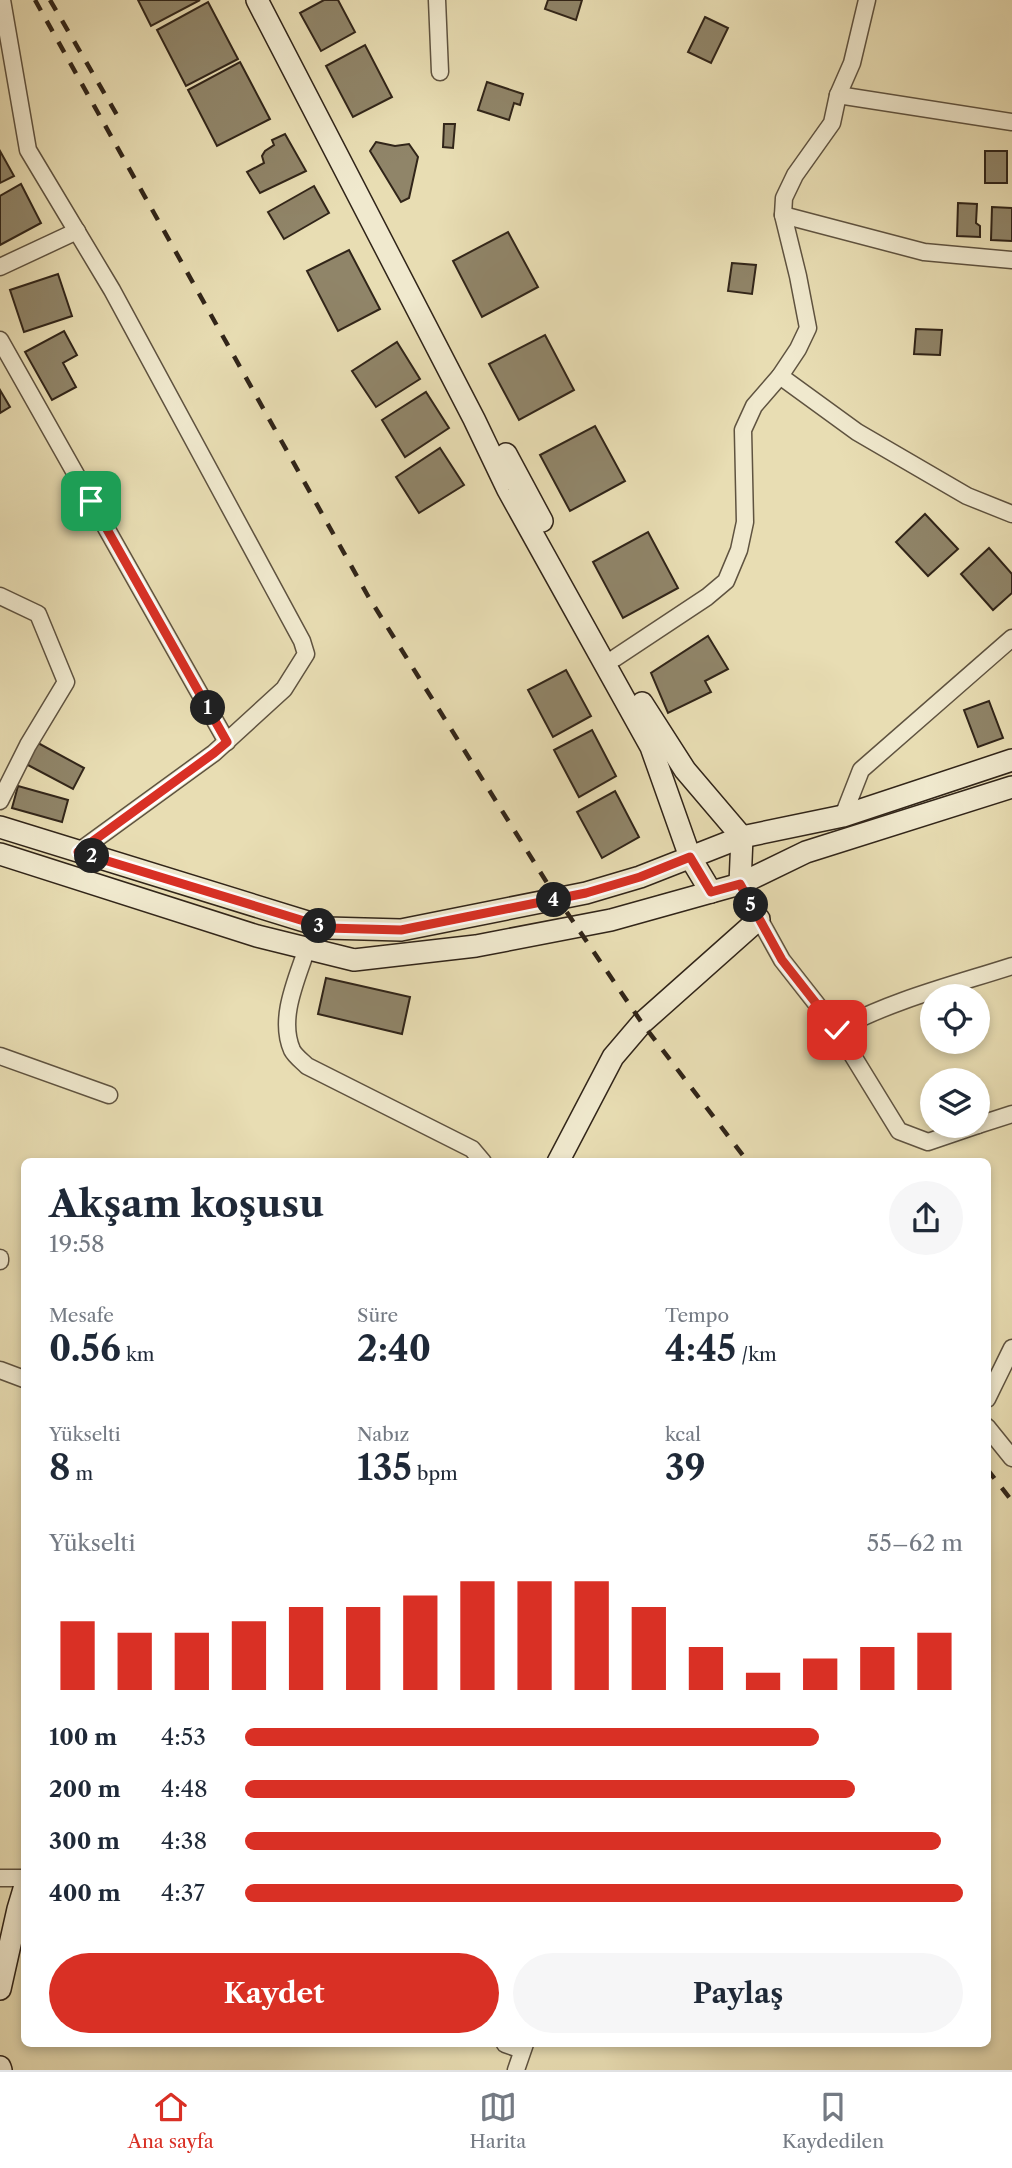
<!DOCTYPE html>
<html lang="tr">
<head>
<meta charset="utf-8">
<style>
  body { margin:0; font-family:"Libre Caslon Text",serif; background:#f6f6f7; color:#1f2937; height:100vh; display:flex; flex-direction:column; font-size:26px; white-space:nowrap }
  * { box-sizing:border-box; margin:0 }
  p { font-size:23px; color:#747a83 }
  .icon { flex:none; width:38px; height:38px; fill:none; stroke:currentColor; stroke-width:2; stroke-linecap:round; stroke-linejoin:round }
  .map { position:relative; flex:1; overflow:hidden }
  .side { position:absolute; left:21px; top:1158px; width:970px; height:889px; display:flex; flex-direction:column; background:#fff; border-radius:10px; box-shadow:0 4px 10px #0003 }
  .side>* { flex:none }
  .fabs { position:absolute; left:920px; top:984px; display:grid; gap:14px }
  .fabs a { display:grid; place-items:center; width:70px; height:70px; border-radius:50%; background:#fff; box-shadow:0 4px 10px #0003; font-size:35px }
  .pin { position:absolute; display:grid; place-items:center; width:60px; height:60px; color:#fff; margin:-30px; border-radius:14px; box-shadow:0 4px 10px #0006 }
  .km { position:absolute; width:35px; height:35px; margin:-18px; border-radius:50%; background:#222; color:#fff; font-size:19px; line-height:35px; text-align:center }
  .round { display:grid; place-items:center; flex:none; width:74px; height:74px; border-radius:37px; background:#f6f6f7 }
  .head { display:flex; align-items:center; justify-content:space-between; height:119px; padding:0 28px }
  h1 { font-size:38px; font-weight:800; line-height:52px }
  .figures { display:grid; grid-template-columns:repeat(3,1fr); gap:10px; height:119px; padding:7px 28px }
  .figures div { display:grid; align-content:center }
  .figures b { font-size:35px; font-weight:800 }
  .figures small { font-size:19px; font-weight:400 }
  .figures p { font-size:19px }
  .chart { height:196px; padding:14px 28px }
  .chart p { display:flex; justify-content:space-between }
  .chart svg { width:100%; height:126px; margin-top:7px; stroke:#d93025; stroke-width:6 }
  .cta { display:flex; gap:14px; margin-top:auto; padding:14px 28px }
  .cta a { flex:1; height:80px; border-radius:42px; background:#d93025; color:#fff; font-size:28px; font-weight:800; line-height:80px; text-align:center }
  .cta a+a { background:#f6f6f7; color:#1f2937 }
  ul { padding:0 28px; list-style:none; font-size:23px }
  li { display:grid; grid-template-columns:112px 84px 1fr; align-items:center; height:52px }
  li i { height:18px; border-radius:9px; background:#d93025 }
  .dock { display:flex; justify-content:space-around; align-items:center; height:98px; border-top:2px solid #e0e1e3; background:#fff; font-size:19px; color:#747a83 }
  .dock a { display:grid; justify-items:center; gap:4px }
  .dock .current { color:#d93025 }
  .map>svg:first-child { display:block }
</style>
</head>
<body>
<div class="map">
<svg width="1012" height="2070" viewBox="0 0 1012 2070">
  <rect width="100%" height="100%" fill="#e8ddb3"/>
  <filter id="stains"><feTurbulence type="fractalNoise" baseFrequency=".00286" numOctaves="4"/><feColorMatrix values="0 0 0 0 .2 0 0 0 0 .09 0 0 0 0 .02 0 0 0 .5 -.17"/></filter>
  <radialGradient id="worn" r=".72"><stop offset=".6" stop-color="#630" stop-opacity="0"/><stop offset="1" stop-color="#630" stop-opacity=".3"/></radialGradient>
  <!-- building -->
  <g fill="#908569" stroke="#312519" stroke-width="2">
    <polygon points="138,0 200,0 151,26"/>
    <polygon points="324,0 338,0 355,32 321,51 300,13"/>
    <polygon points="548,0 582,0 576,20 545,9"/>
    <polygon points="208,2 238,59 186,86 157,30"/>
    <polygon points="705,17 728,28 711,63 688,52"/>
    <polygon points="365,45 392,97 353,117 326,66"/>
    <polygon points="240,62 270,119 217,146 188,90"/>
    <polygon points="487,82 523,94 520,105 514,103 509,120 478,110"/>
    <polygon points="444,124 455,124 453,148 443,147"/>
    <polygon points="285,134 306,171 260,193 247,172 264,163 262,156 265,151 274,145 272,140"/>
    <polygon points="376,142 395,146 409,144 418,157 409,198 401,202 370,151"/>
    <polygon points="0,151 14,176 0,183"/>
    <rect x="985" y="151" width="22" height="32"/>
    <polygon points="21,184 41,223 0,245 0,196"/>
    <polygon points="314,186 329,213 284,239 268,212"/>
    <polygon points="958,203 977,204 976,223 980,226 980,237 957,236"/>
    <polygon points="992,207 1012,208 1012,241 991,240"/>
    <polygon points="508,232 538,287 482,317 453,261"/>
    <polygon points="349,250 380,309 338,331 307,271"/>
    <polygon points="732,263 756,265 752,294 728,291"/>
    <polygon points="58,274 72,316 24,332 10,290"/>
    <polygon points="916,329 942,330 940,355 914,354"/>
    <polygon points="64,331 77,355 63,363 76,387 52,400 25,352"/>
    <polygon points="545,335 574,390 519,420 489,364"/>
    <polygon points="397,342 420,379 376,407 352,371"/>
    <polygon points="0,390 10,407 0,413"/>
    <polygon points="426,392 449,428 405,457 382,420"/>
    <polygon points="595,426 625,481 570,511 540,455"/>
    <polygon points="440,448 464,485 419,513 396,477"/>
    <polygon points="925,514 958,549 928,576 896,542"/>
    <polygon points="648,532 678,588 623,618 593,562"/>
    <polygon points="989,548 1012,574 1012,593 993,610 961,574"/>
    <polygon points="708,636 728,669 705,681 711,692 668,713 651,673"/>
    <polygon points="566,670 591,716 553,737 528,690"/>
    <polygon points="989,701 1003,738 978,747 964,710"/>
    <polygon points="592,730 616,776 579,797 554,750"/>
    <polygon points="38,743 84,768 73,789 26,764"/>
    <polygon points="18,786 68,800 62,822 12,808"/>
    <polygon points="615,791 639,837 602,858 577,812"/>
    <polygon points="326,978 410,997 402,1034 318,1014"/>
  </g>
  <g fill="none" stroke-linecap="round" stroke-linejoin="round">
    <defs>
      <g id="street">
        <polyline points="2,0 28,150 112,290 302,641 306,654 284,689 214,753 78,852"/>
        <polyline points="437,0 440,72"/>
        <polyline points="838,95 1012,122"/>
        <polyline points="783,215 924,252 1012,260"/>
        <polyline points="0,267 77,231"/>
        <polyline points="0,340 227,742"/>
        <polyline points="780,376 857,432 967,496 1012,514"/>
        <polyline points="0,596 38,614 66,682 28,745 0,801"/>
        <polyline points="615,658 707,597 726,581 739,550 745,522 743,430 754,406 780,376 798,349 808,328 798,276 783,215 784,198 795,175 832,123 838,95 852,63 867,0"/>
        <polyline points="843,816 861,770 1012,638"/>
        <polyline points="740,884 782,960 837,1030 899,1131 928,1142 978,1125"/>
        <path d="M307,948c-10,31 -29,70 -15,102 3,6 10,11 15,16l165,83 11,13"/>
        <path d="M837,1030c55,-30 116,-45 175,-64"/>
        <polyline points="0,1056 109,1095"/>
        <polyline points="978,1125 1012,1114"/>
        <polyline points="0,1258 0,1261"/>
        <polyline points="0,1370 24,1379"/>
        <polyline points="987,1399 1012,1348"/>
        <polyline points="987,1427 1012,1458"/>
        <polyline points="0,1878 24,1878"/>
        <polyline points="505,2044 522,2050"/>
        <polyline points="516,2070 525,2044"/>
      </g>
      <g id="secondary">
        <polyline points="257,0 474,419 508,490 651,747 690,857 711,892"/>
        <polyline points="506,454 542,521"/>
        <polyline points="642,703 685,770 742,837 740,884"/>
        <polyline points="0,827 327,928 401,930 586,893 640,877 742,837 843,816 1012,760"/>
        <polyline points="0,854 257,936 354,960 476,946 611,920 740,884 806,852 1012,787"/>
        <polyline points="558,1162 613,1057 642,1023 759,919"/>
        <polyline points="0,1989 18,1909 24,1889"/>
        <polyline points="0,2067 1,2070"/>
      </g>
    </defs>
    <!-- street casing -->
    <use href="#street" stroke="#5f5340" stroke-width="19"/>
    <!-- secondary casing -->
    <use href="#secondary" stroke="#312519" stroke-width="24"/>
    <!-- street -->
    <use href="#street" stroke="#f0e9ce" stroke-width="16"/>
    <!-- secondary -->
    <use href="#secondary" stroke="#f0e9ce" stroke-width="21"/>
    <!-- rail -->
    <g stroke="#312519" stroke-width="4.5" stroke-dasharray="12 12" stroke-linecap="butt">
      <polyline points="35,0 368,596 549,886 642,1023 748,1162"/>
      <polyline points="50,0 117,115"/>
      <polyline points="987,1469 1012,1501"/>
    </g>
  </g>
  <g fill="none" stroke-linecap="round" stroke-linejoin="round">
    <defs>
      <polyline id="route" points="91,501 227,742 214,753 78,852 327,928 401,930 586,893 640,877 690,857 711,892 740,884 782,960 837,1030"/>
    </defs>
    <!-- route casing -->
    <use href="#route" stroke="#fff" stroke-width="14"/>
    <!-- route -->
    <use href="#route" stroke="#d93025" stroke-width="9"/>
  </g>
  <rect width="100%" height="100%" filter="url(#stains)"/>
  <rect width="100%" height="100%" fill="url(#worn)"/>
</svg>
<div class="fabs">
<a><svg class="icon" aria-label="locate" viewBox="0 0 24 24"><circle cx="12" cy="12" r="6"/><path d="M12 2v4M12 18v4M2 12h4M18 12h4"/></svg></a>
<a><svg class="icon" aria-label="layers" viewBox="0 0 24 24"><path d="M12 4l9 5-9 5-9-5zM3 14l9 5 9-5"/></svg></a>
</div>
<div class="pin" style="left:91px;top:501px;background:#1e9e55"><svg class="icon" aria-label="arrive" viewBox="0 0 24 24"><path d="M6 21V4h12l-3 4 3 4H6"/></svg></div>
<div class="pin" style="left:837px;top:1030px;background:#d93025"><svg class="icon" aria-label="check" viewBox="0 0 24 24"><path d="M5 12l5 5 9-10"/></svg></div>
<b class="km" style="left:208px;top:708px">1</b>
<b class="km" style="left:92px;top:856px">2</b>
<b class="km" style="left:319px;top:926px">3</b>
<b class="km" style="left:554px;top:900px">4</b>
<b class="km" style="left:751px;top:905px">5</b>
<section class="side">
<div class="head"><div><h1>Akşam koşusu</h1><p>19:58</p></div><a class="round"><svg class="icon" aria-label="share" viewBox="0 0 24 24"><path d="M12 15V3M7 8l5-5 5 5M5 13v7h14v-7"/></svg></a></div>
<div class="figures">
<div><p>Mesafe</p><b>0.56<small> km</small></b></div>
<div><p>Süre</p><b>2:40</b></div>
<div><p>Tempo</p><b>4:45<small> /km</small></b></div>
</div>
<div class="figures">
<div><p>Yükselti</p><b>8<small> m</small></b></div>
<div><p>Nabız</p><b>135<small> bpm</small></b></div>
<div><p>kcal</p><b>39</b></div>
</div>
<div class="chart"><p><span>Yükselti</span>55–62 m</p>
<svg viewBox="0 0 160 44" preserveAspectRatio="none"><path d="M5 44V20M15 44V24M25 44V24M35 44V20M45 44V15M55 44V15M65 44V11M75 44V6M85 44V6M95 44V6M105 44V15M115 44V29M125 44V38M135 44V33M145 44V29M155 44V24"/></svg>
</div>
<ul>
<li><b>100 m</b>4:53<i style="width:80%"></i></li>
<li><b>200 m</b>4:48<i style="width:85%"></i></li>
<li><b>300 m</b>4:38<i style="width:97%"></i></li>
<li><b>400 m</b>4:37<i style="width:100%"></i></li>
</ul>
<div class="cta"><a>Kaydet</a><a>Paylaş</a></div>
</section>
</div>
<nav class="dock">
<a class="current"><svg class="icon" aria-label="home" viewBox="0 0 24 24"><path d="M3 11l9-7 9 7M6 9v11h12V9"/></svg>Ana sayfa</a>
<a><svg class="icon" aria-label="map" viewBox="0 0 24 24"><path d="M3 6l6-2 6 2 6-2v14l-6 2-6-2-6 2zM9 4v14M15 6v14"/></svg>Harita</a>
<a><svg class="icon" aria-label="saved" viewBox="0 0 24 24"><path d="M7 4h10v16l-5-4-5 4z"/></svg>Kaydedilen</a>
</nav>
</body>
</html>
